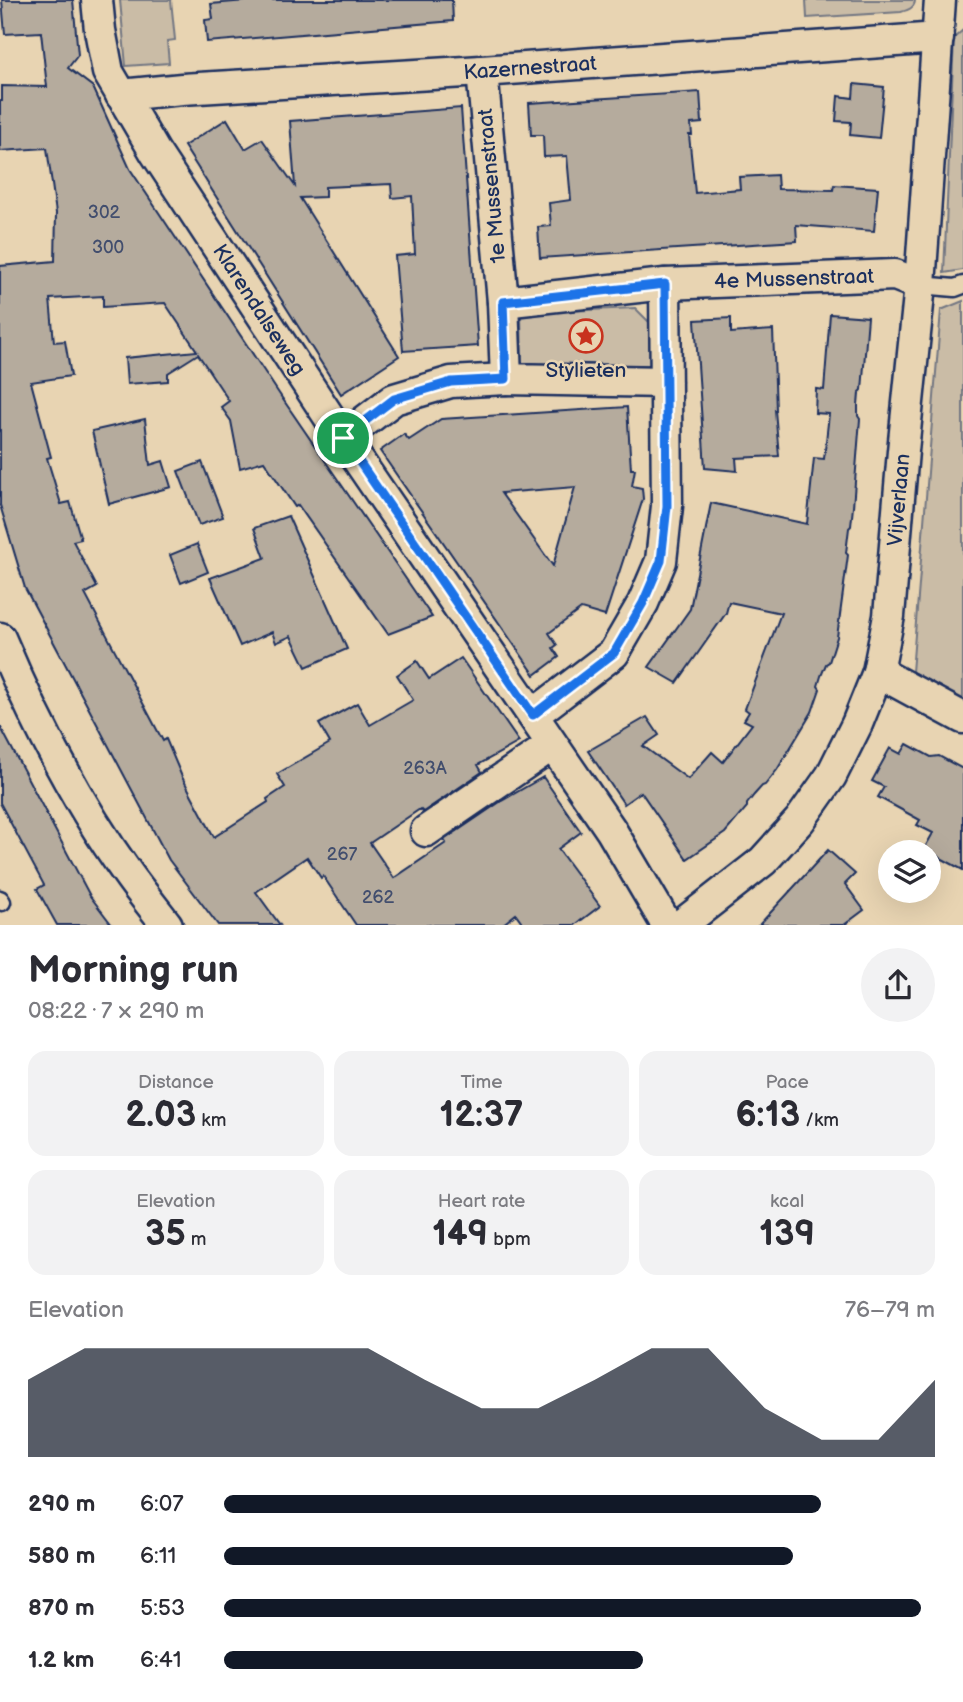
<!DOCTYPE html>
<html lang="en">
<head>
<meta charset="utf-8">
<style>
  body { margin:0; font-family:"Balsamiq Sans",sans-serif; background:#f2f2f3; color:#2b2b33; height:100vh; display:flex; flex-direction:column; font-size:26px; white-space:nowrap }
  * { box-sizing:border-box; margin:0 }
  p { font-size:23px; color:#7c7c81 }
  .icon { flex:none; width:38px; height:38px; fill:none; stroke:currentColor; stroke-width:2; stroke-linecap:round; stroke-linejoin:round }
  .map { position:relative; height:925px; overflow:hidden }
  .details { display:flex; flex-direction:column; background:#fff; flex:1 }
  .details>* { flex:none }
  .fabs { position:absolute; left:878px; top:840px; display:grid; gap:14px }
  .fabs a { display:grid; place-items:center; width:63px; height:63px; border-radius:50%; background:#fff; box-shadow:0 7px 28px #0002; font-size:35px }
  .pin { position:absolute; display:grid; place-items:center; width:60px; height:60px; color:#fff; margin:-30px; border:4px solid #fff; border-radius:50%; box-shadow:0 2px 7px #0007 }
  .round { display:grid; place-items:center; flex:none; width:74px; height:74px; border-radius:37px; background:#f2f2f3 }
  .headline { display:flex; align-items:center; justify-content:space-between; height:119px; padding:0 28px }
  h1 { font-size:38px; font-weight:800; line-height:52px }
  .stats { display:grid; grid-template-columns:repeat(3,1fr); gap:10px; height:119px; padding:7px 28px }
  .stats div { display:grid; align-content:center; border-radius:18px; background:#f2f2f3; text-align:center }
  .stats b { font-size:35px; font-weight:800 }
  .stats small { font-size:19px; font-weight:400 }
  .stats p { font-size:19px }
  .chart { height:196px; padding:14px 28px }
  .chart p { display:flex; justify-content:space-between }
  .chart svg { width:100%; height:126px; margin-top:7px; fill:#111827; opacity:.7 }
  ul { padding:0 28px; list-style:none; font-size:23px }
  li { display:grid; grid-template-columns:112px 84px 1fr; align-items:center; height:52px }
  li i { height:18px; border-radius:9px; background:#111827 }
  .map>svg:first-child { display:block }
</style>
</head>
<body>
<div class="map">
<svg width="963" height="925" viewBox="0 0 963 925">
  <rect width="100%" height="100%" fill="#e8d4b2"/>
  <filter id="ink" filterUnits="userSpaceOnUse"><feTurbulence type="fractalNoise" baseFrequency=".0143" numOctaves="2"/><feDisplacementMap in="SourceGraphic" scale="14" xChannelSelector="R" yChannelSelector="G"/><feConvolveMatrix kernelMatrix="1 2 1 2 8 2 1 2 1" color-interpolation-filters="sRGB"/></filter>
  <g filter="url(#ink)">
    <!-- green -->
    <g fill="#cabca6" stroke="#727682" stroke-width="2">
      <polygon points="120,0 171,0 175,40 167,41 169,63 126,66"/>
      <path d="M806,0h109c0,8 -7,10 -14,12l-94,6z"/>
      <polygon points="963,30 963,270 944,273 954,38"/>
      <polygon points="963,301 963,699 912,672 941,310"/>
      <polygon points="635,308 649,322 651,365 522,367 521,313"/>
    </g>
    <!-- building -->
    <g fill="#b5ab9d" stroke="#1b2f5e" stroke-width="2" fill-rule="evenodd">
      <polygon points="2,0 73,0 78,55 68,68 93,87 130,169 282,398 432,617 388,634 298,505 295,507 264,461 240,468 231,421 221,407 229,401 198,354 168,373 168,381 127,384 125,358 197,351 165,303 103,307 103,296 50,299 54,342 65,341 71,376 31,382 51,457 47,458 61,504 70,502 81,539 73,541 97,587 85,594 163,741 166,739 182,777 214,837 268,802 267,799 285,787 277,774 330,743 319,724 357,703 370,725 413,700 397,675 417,661 429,679 461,658 519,742 478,765 482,772 423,812 420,809 370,843 394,878 446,843 444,840 500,802 543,777 581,832 558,849 600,906 575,925 524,925 516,914 502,925 356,925 323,876 321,878 307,857 256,892 280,925 218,925 169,860 25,588 0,505 0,266 55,261 56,213 47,148 0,151 0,101 2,101 2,86 47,87 41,32 5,34"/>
      <polygon points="258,0 452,0 453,21 207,42 205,20 213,19 211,4"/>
      <polygon points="854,84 884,87 879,138 850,135 851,122 836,121 838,96 853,98"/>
      <polygon points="700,92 702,123 691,124 692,135 689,135 695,193 740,189 739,177 777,175 778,189 833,190 834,185 878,188 874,231 796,225 797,241 540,258 538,227 551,226 549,203 571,200 567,156 544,157 543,135 531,135 529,103"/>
      <polygon points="461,108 478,346 403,351 395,256 415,254 412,196 392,198 391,184 325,187 325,197 300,198 399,356 341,394 184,146 227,119 245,149 262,139 295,186 290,121"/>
      <polygon points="830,314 868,317 862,390 859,393 858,405 858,416 860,419 853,507 851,526 849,528 846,553 848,555 837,637 829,662 826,664 821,676 818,686 820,689 812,712 777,770 765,785 762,786 754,795 747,804 747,807 725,833 687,859 641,792 624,804 588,751 647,717 659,735 643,746 688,779 712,752 723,762 752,724 744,720 749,712 745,709 781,613 729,602 726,613 677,683 649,667 690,609 711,503 807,524 814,458 824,459 829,414 815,413 816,389 824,390"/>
      <polygon points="731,318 731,333 773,330 776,410 775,410 779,456 736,458 737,471 705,468 695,320"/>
      <path d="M627,407l4,62h4l-3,17 10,2 1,11 -38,117 -24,-7 -32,24 8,12 -4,3 6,9 -24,18 -155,-224 24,-17 5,6 32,-21zM575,487l-22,79 -52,-73z"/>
      <polygon points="145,419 150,465 163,461 171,487 109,504 92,431"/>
      <polygon points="202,462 223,517 199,525 178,471"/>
      <polygon points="288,516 347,649 306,667 291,636 276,643 272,632 240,646 210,578 265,558 254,528"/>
      <polygon points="197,544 208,572 181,583 170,555"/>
      <polygon points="0,726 90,896 112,925 57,925 37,889 44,885 0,803"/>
      <polygon points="907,744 931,757 939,756 963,769 963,870 924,849 933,833 917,825 920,820 878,797 884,787 872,781 890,748 901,754"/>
      <polygon points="828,850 855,874 845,884 864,910 844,925 759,925"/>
    </g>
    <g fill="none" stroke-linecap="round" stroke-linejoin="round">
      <defs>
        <g id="lane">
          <polyline points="920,285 955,288 963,285"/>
          <polyline points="0,899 2,902"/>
        </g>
        <g id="street">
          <polyline points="97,0 100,30 108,72 155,152 343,438 611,830 667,925"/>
          <polyline points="482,71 503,302"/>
          <polyline points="121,95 182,89 482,71 938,38"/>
          <polyline points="665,284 895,275 920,285"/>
          <polyline points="343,438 394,399 451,382 506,379"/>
          <path d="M0,638c34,81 77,165 128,236 12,17 26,34 39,51"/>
          <polyline points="878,672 963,718"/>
          <polyline points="533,715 614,653 643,603 661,561 667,506 665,284 503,302 506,379 666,382"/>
          <polyline points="426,831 552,745"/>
          <polyline points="681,925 763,861 800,820 831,776 857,724 878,672 889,616 903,451 920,285 940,0"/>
        </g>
      </defs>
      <!-- lane casing -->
      <use href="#lane" stroke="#1b2f5e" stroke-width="21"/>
      <!-- street casing -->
      <use href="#street" stroke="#1b2f5e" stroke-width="35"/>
      <!-- lane -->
      <use href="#lane" stroke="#e8d4b2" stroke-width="16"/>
      <!-- street -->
      <use href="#street" stroke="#e8d4b2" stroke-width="30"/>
    </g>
  </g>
  <g fill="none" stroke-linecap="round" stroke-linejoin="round" filter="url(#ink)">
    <defs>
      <polygon id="route" points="665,284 667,506 661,561 643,603 614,653 533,715 343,438 394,399 451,382 506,379 503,302"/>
    </defs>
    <!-- route casing -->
    <use href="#route" stroke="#fff" stroke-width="14"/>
    <!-- route -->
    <use href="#route" stroke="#1a73e8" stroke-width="9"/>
  </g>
  <!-- icons -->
  <defs>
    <symbol id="sight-ring" viewBox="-11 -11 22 22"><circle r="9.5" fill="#e8d4b2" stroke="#c8321e" stroke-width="1.5"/><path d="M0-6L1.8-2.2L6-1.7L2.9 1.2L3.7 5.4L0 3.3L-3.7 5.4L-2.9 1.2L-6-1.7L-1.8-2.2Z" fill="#c8321e"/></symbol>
  </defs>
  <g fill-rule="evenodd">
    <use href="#sight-ring" x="567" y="317" width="38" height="38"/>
  </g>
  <g text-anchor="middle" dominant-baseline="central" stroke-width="5" stroke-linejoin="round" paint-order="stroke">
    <!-- number labels -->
    <g font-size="18" fill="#424e6e">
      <text x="104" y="212">302</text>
      <text x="108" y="247">300</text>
      <text x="425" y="768">263A</text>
      <text x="342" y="854">267</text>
      <text x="378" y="897">262</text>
    </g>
    <!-- street labels -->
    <g font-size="21" fill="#1b2f5e" stroke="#e8d4b2">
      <text transform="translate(530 68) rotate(-4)">Kazernestraat</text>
      <text transform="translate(492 186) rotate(-95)">1e Mussenstraat</text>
      <text transform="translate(794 279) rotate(-2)">4e Mussenstraat</text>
      <text transform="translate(259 310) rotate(57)">Klarendalseweg</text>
      <text transform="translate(899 500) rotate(-85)">Vijverlaan</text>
    </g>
    <!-- poi labels -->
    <g font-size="21" fill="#1b2f5e" stroke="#e8d4b2">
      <text x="586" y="370">Stylieten</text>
    </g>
  </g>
</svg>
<div class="fabs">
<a><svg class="icon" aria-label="layers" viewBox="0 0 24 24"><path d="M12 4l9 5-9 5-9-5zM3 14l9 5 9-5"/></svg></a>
</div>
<div class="pin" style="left:343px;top:438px;background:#1e9e55"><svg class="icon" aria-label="arrive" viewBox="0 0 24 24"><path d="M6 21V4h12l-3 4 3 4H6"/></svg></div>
</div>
<section class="details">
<div class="headline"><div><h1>Morning run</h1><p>08:22 · 7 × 290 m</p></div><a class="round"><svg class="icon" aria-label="share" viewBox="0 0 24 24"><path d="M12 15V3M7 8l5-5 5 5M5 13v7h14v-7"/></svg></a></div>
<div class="stats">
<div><p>Distance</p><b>2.03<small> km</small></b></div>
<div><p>Time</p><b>12:37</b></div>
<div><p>Pace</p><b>6:13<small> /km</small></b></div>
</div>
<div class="stats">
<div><p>Elevation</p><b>35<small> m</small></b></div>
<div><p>Heart rate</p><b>149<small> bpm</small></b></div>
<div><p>kcal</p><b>139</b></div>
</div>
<div class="chart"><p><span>Elevation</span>76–79 m</p>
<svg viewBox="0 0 160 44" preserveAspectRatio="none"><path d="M0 44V17L10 6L20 6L30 6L40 6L50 6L60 6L70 17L80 27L90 27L100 17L110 6L120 6L130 27L140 38L150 38L160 17V44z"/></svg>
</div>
<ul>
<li><b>290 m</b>6:07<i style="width:84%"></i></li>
<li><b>580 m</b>6:11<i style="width:80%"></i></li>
<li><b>870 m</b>5:53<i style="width:98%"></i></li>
<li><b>1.2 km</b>6:41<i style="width:59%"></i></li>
</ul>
</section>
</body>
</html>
